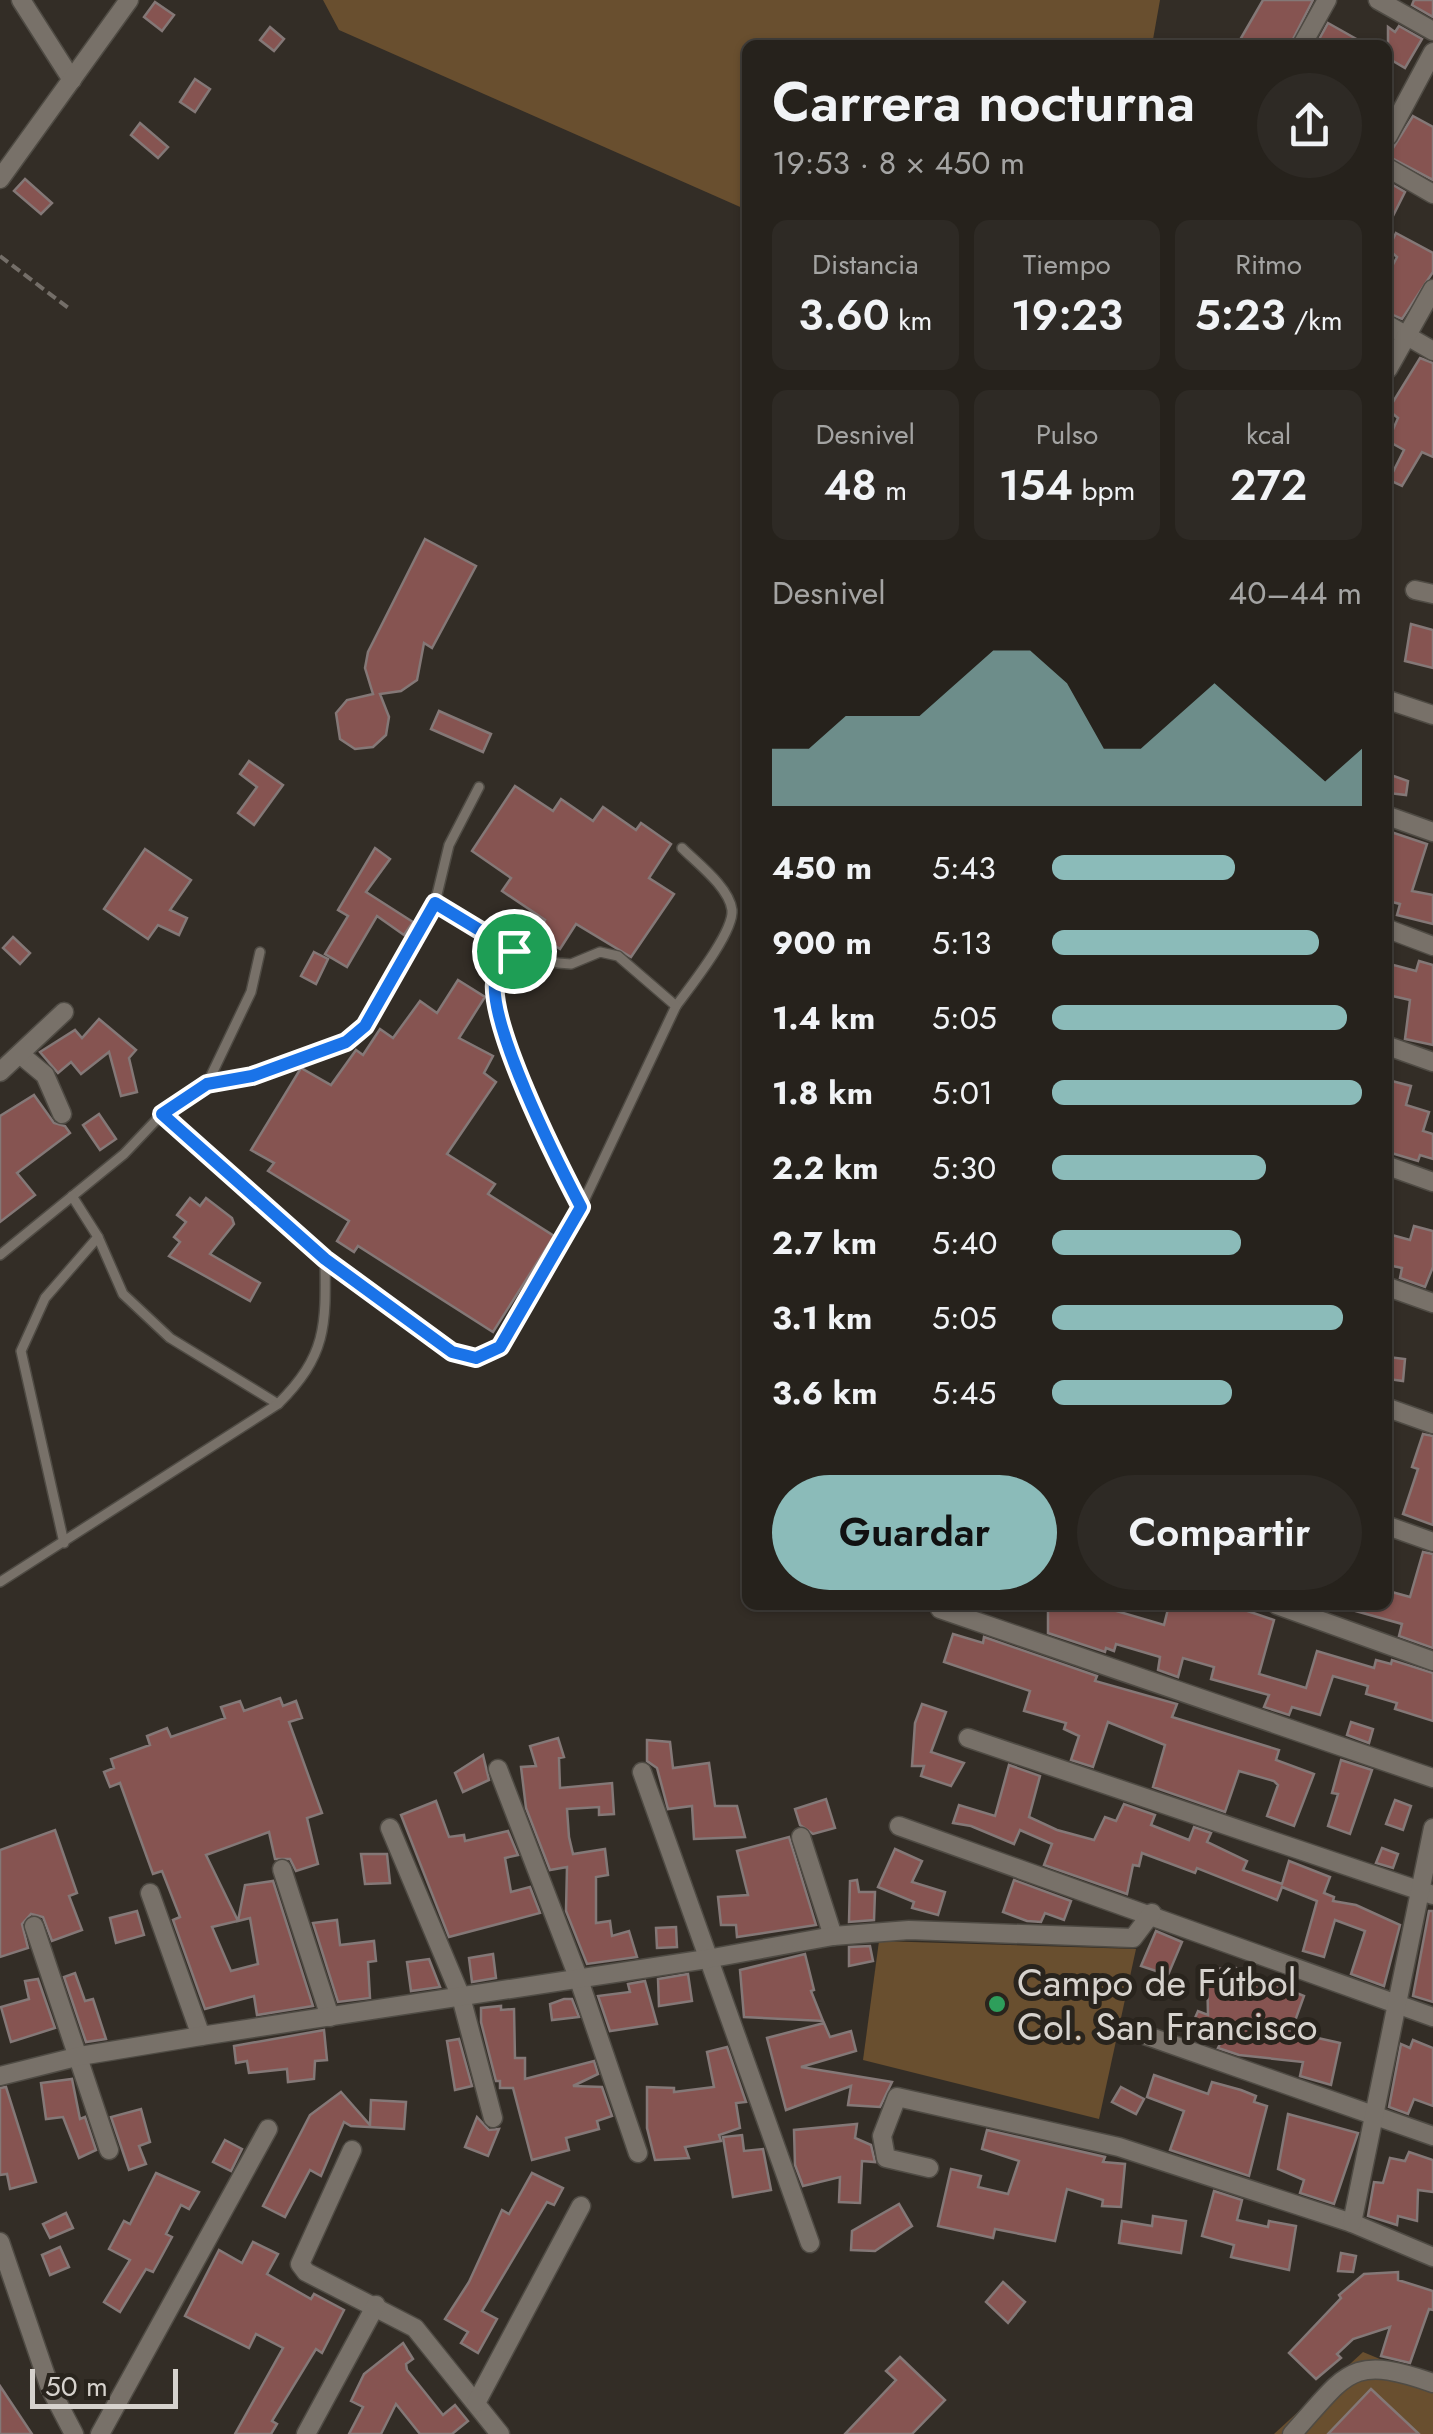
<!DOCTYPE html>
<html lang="es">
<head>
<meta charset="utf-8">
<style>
  body { margin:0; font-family:Jost,sans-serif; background:#2e2a25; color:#f1f3f6; height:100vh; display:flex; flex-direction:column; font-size:38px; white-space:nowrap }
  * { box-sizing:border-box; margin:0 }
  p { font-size:32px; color:#a4a4a3 }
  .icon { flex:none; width:55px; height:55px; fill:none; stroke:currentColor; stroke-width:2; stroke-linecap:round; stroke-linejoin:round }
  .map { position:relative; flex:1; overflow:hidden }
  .panel { position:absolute; left:742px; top:40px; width:650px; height:1570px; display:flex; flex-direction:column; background:#26221c; border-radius:15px; box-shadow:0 2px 8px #0004,0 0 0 2px #423f3b }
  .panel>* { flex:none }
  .scale { position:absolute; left:30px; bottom:25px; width:148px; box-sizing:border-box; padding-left:10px; border:5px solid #d6d2cd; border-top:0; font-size:28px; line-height:35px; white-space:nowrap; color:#d6d2cd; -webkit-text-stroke:8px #29241d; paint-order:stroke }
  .pin { position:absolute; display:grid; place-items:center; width:85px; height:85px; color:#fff; margin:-42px; border:5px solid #fff; border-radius:50%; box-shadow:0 2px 10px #0007 }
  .round { display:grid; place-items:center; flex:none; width:105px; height:105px; border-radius:52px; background:#2e2a25 }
  .summary { display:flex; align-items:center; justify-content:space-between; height:170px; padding:0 30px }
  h1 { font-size:55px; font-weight:600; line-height:75px }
  .figures { display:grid; grid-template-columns:repeat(3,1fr); gap:15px; height:170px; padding:10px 30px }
  .figures div { display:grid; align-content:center; border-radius:15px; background:#2e2a25; text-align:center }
  .figures b { font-size:42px; font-weight:600 }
  .figures small { font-size:28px; font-weight:400 }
  .figures p { font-size:28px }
  .chart { height:280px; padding:20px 30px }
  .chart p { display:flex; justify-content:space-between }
  .chart svg { width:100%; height:180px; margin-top:10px; fill:#8bbbb9; opacity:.7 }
  .cta { display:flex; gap:20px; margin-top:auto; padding:20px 30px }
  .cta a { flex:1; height:115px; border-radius:60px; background:#8bbbb9; color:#111; font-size:40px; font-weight:600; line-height:115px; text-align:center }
  .cta a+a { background:#2e2a25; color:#f1f3f6 }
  ul { padding:0 30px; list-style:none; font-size:32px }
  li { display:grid; grid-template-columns:160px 120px 1fr; align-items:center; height:75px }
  li i { height:25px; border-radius:12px; background:#8bbbb9 }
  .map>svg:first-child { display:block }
</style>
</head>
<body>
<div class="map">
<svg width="1433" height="2434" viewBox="0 0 1433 2434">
  <rect width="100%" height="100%" fill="#332d26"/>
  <!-- green -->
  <g fill="#694f2f">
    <polygon points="323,0 1160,0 1152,45 748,45 747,210 339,30"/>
    <polygon points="879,1941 1136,1949 1099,2119 863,2060"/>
    <polygon points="1363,2352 1433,2381 1433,2434 1274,2434"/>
  </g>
  <!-- building -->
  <g fill="#865451" stroke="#847877" stroke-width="2.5">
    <polygon points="1263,0 1313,0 1290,45 1237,45"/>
    <polygon points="1414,0 1433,0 1433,17 1412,5"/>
    <polygon points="155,2 174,15 162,31 144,17"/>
    <polygon points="1328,23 1367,45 1316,45"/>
    <polygon points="1399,26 1422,39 1405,68 1388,58 1388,27 1395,32"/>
    <polygon points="270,27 284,39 274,51 260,40"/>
    <polygon points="195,79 210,89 195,112 180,102"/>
    <polygon points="1413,116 1433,127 1433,180 1388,156"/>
    <polygon points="140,123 168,147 158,158 131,135"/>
    <polygon points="25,179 52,203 41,214 14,191"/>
    <polygon points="1388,182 1405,192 1388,226"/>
    <polygon points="1396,233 1433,253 1433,272 1402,319 1388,313 1388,274 1397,257 1388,249"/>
    <polygon points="1420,358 1433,363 1433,457 1422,452 1402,486 1389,480 1404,450 1388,441 1398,418 1388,410"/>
    <polygon points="425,539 476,566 432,648 424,643 417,680 401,691 380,694 389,717 386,735 373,747 355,749 340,739 336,713 347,700 373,694 365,668 368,652"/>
    <polygon points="1411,624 1433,630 1433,668 1405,661"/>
    <polygon points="439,711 491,734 483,752 431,729"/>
    <polygon points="249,761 283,785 254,825 238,813 257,787 240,774"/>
    <polygon points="1388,774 1408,781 1406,795 1388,793"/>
    <polygon points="515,786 553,811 561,799 593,821 603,807 636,830 641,823 671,844 649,878 674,894 631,957 576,924 560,949 537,934 545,920 502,891 511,878 472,851"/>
    <polygon points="1388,831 1427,844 1412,891 1433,895 1433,924 1397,915 1400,904 1388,901"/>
    <polygon points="375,848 390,859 366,892 413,922 404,935 377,916 347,967 325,954 348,916 338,910"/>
    <polygon points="145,849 191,880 170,910 187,918 179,935 158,925 148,939 104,909"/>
    <polygon points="13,937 30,953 20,964 3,948"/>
    <polygon points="314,952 328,959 316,984 301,976"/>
    <polygon points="1419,961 1433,965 1433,1045 1405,1039 1410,1000 1388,995 1390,964 1416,971"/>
    <polygon points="458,980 485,997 459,1038 493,1056 484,1073 496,1082 447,1154 495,1184 488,1194 554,1236 493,1332 358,1246 354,1252 337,1241 349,1221 268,1171 274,1163 251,1150 301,1068 331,1085 356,1050 363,1055 380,1029 393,1038 420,1001 437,1013"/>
    <polygon points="99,1019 136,1050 129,1058 137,1092 121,1096 109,1052 81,1074 71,1062 58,1073 40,1052 75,1030 82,1038"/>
    <polygon points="1388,1080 1411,1086 1406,1105 1429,1112 1423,1131 1433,1134 1433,1159 1420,1155 1418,1161 1388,1152"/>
    <polygon points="34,1095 54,1123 65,1126 70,1133 17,1173 35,1195 0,1222 0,1116"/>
    <polygon points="99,1114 116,1139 100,1150 83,1125"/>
    <polygon points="190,1198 200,1206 206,1198 232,1218 234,1224 210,1254 260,1283 250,1301 169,1256 180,1242 174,1237 186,1222 177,1215"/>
    <polygon points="1414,1226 1433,1231 1433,1267 1425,1287 1400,1278 1402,1268 1388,1265 1388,1234 1410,1240"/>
    <polygon points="1388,1357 1405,1359 1403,1381 1388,1379"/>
    <polygon points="1423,1434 1433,1436 1433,1525 1403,1514 1418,1469 1412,1467"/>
    <polygon points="1423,1552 1433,1554 1433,1648 1399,1636 1402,1624 1352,1610 1352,1605 1388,1605 1388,1591 1410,1597"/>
    <polygon points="1048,1605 1096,1605 1164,1625 1169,1605 1230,1605 1274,1620 1259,1674 1306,1688 1317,1651 1374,1668 1376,1660 1391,1664 1392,1660 1433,1673 1433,1721 1395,1709 1397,1703 1366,1694 1368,1686 1333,1676 1320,1715 1292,1707 1289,1715 1264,1707 1269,1695 1211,1679 1214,1667 1183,1658 1178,1677 1158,1670 1160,1657 1116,1644 1114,1651 1106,1648 1105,1652 1048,1633"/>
    <polygon points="953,1634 983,1643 984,1637 1097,1676 1095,1681 1177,1704 1172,1717 1279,1750 1276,1760 1314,1774 1294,1826 1267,1816 1278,1785 1274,1781 1239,1771 1225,1812 1153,1787 1165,1745 1108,1722 1093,1767 1071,1760 1079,1736 1064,1729 1066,1723 1024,1711 1030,1691 944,1662"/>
    <polygon points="280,1698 283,1706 296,1701 302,1718 289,1722 322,1813 307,1818 318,1864 296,1871 290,1859 275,1859 269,1832 206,1855 238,1921 212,1927 231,1971 258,1964 250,1918 238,1921 245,1885 273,1881 313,2006 257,2015 254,1996 205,2009 173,1920 180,1917 162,1871 153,1874 120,1783 110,1787 104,1772 114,1768 111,1759 150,1745 147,1736 167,1728 171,1737 225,1718 221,1707 240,1701 244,1711"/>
    <polygon points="922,1704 946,1712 931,1752 964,1763 951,1786 921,1776 924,1766 912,1766 915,1723"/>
    <polygon points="1351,1722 1373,1729 1369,1743 1347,1735"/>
    <polygon points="558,1738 564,1757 559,1758 560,1788 612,1783 614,1814 599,1815 599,1807 567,1809 569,1837 573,1854 605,1849 608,1875 596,1877 596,1923 610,1921 612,1936 629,1931 637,1957 587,1964 566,1911 567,1867 550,1870 526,1808 521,1767 536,1766 530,1746"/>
    <polygon points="647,1740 670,1742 673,1768 709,1763 715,1806 737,1806 745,1837 694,1839 692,1806 668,1809 657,1768 647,1761"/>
    <polygon points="483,1755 489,1780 463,1792 455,1773"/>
    <polygon points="1341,1760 1372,1770 1350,1834 1328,1826 1338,1794 1332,1793"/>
    <polygon points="1009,1765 1040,1776 1029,1817 1057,1830 1094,1840 1105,1817 1116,1821 1124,1804 1155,1815 1151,1825 1189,1840 1194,1827 1211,1833 1207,1842 1247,1861 1243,1870 1282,1884 1289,1861 1330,1877 1324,1893 1334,1897 1333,1901 1356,1905 1400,1925 1384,1986 1351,1974 1365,1931 1335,1920 1324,1957 1303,1951 1317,1901 1282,1887 1277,1900 1197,1868 1195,1873 1142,1853 1139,1866 1133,1865 1127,1894 1044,1865 1052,1844 1020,1830 1014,1844 971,1826 953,1823 959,1805 995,1816"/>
    <polygon points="826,1799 835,1828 813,1834 800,1825 795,1809"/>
    <polygon points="1395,1800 1411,1806 1403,1830 1386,1824"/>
    <polygon points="436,1801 449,1837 464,1835 465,1841 508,1831 518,1855 505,1858 511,1892 530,1887 540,1913 449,1937 401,1815"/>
    <polygon points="55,1830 77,1893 69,1896 82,1930 52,1941 43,1917 31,1914 22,1924 28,1948 0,1957 0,1850"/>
    <polygon points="789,1837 816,1925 737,1937 736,1925 721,1925 718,1897 748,1895 737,1851"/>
    <polygon points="1382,1848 1398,1854 1393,1868 1376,1863"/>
    <polygon points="895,1849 922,1861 912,1882 945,1892 938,1915 912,1908 914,1902 878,1887"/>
    <polygon points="361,1854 387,1854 390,1883 365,1884"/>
    <polygon points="857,1880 859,1892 875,1892 874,1920 849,1922 850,1881"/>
    <polygon points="1014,1880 1071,1901 1064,1920 1045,1913 1041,1922 1027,1921 1003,1912"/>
    <polygon points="137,1911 144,1935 116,1943 110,1918"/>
    <polygon points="1429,1911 1433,1911 1433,2002 1413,1996"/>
    <polygon points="337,1920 340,1945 374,1941 376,1961 368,1962 370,1998 338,2002 313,1923"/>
    <polygon points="676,1927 677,1947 657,1948 656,1928"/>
    <polygon points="1156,1931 1182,1942 1168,1975 1141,1966"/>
    <polygon points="870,1946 873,1961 849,1966 849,1947"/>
    <polygon points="493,1954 496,1978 472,1982 469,1958"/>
    <polygon points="805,1954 814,1990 811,1991 823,2021 744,2017 740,1970"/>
    <polygon points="429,1959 440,1987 411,1991 407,1962"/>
    <polygon points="1236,1968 1304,1996 1291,2032 1340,2043 1331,2085 1300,2076 1303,2062 1239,2055 1218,2048 1222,2040 1191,2027 1198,2011 1208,2015 1207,1969"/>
    <polygon points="75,1973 85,2001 93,1999 106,2039 86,2042 64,1977"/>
    <polygon points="688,1974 692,2001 659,2006 658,1979"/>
    <polygon points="38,1979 55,2028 11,2042 1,2007 29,1999 25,1981"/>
    <polygon points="645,1981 657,2024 610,2031 598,1996 630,1992 628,1984"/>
    <polygon points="564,1999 572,1999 579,2017 552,2020 550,2004"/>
    <polygon points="501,2006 501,2010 514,2009 515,2058 525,2058 525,2079 594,2061 598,2074 573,2086 602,2087 612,2116 597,2121 599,2129 566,2138 569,2150 532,2160 513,2088 500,2088 500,2081 496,2081 481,2022 481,2008"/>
    <polygon points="824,2023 830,2037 851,2031 856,2051 801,2067 892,2082 880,2107 848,2105 851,2086 786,2110 767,2038"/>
    <polygon points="324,2030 327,2060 315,2061 314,2079 288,2082 287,2069 249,2073 247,2061 236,2063 234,2046"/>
    <polygon points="459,2039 472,2086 455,2090 447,2041"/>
    <polygon points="1413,2040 1433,2048 1433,2106 1414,2099 1408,2114 1389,2107 1401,2044 1410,2048"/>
    <polygon points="727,2047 746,2102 736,2103 740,2128 719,2135 721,2141 685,2147 689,2158 655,2160 647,2128 647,2087 674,2088 674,2092 714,2087 707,2052"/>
    <polygon points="1154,2075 1208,2094 1212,2082 1241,2090 1256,2096 1254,2102 1267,2106 1249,2176 1170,2150 1184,2111 1147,2097"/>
    <polygon points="72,2079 80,2119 85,2117 96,2150 79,2158 63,2117 46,2119 41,2083"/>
    <polygon points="6,2087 36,2182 10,2189 7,2174 0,2175 0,2088"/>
    <polygon points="1121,2087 1144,2099 1136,2114 1112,2102"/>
    <polygon points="341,2092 370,2125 371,2100 406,2102 404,2129 351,2126 344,2122 321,2176 310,2170 285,2217 263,2206 310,2115"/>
    <polygon points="141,2109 150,2142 139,2146 146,2164 129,2170 111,2117"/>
    <polygon points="1288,2114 1358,2133 1334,2204 1300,2193 1304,2180 1278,2169"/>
    <polygon points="477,2117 489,2130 499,2129 488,2156 465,2147"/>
    <polygon points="857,2124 855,2138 871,2145 875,2162 862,2161 860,2203 839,2202 840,2177 803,2186 795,2165 794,2130"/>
    <polygon points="987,2130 1105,2157 1103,2162 1125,2164 1121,2207 1102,2206 1103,2200 1067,2189 1055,2241 995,2229 993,2238 938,2226 951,2169 981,2176 978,2187 1008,2194 1019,2161 982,2149"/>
    <polygon points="742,2135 744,2151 763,2149 771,2190 733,2197 723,2137"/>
    <polygon points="225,2140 242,2149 231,2171 213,2162"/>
    <polygon points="1409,2152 1433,2160 1433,2192 1418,2190 1417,2221 1398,2216 1397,2225 1368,2216 1374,2182 1383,2183 1390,2158 1405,2161"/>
    <polygon points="156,2173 199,2192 189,2209 181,2205 166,2234 172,2237 153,2272 146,2269 120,2312 104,2302 130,2260 109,2249 124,2221 130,2224"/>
    <polygon points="532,2173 563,2188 554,2205 547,2202 482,2311 497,2319 478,2353 461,2343 468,2332 445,2319 469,2282 502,2210 509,2214"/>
    <polygon points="1214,2191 1242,2200 1237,2220 1268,2227 1269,2221 1296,2226 1289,2270 1231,2257 1234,2245 1202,2236"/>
    <polygon points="899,2204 912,2226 875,2251 851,2250 852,2231"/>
    <polygon points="66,2213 73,2228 50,2238 43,2224"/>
    <polygon points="1153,2216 1186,2221 1181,2253 1119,2243 1122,2221 1152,2226"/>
    <polygon points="253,2242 278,2254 267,2274 311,2299 314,2294 344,2310 322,2353 316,2349 272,2421 277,2424 271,2434 235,2434 283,2348 256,2334 249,2348 185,2316 219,2250 242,2263"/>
    <polygon points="60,2247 69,2267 50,2275 42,2255"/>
    <polygon points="1341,2253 1356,2256 1353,2272 1338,2271"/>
    <polygon points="1398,2272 1398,2280 1433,2291 1433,2310 1429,2309 1410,2363 1381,2356 1390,2327 1353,2339 1337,2354 1341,2358 1316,2379 1289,2353 1341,2298 1339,2295 1364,2274"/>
    <polygon points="1003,2282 1025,2302 1008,2323 986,2302"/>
    <polygon points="403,2343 413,2359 406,2364 407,2370 443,2415 455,2405 468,2421 452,2434 420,2434 396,2404 381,2434 349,2434 363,2407 351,2401 364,2374"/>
    <polygon points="900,2357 945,2400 912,2434 845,2434 896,2380 886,2371"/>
    <polygon points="0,2386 32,2434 0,2434"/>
    <polygon points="1371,2389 1419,2434 1328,2434"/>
  </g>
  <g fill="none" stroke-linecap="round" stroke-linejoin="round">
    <defs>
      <g id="lane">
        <path d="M435,903l79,48c-6,7 -15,16 -18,25 -12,43 63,189 85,231"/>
        <path d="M676,1006c14,-19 58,-74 56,-96 -3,-23 -35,-47 -50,-62"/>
        <polyline points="207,1084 251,992 260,952"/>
        <polyline points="162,1114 325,1259 452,1352 476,1359 500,1347 581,1207 676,1006 618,956 600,952 571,964 558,963 514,951"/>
        <polyline points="98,1237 123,1294 170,1338 278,1404"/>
        <polyline points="0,1255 124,1154 162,1114 207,1084 251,1076 346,1042 365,1026 435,903 449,845 479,787"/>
        <polyline points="64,1543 21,1351 45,1298 98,1237 72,1196"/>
        <path d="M0,1582l278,-178c49,-49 48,-78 47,-145"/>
      </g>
      <g id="street">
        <polyline points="21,0 72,80"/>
        <polyline points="1378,0 1433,31"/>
        <polyline points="1302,45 1327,0"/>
        <polyline points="1388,136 1433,52"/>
        <polyline points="1388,168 1433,194"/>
        <polyline points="0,179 129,0"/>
        <polyline points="1388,325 1433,351"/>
        <polyline points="1388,369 1433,289"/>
        <polyline points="1415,590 1433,594"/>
        <polyline points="1388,700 1433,715"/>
        <polyline points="1388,816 1433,832"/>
        <polyline points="1388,929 1433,946"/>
        <polyline points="1388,1046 1433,1062"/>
        <polyline points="21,1055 45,1075 62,1114"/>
        <polyline points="0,1072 64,1012"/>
        <polyline points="1388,1166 1433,1182"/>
        <polyline points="1388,1287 1433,1303"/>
        <polyline points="1388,1408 1433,1424"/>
        <polyline points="1388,1526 1433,1542"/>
        <polyline points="1277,1605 1433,1661"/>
        <polyline points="940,1609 1433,1778"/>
        <polyline points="968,1738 1433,1895"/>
        <polyline points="498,1769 578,1977 638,2153"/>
        <polyline points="642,1772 810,2243"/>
        <polyline points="899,1826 1433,2017"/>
        <polyline points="390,1828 461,1997 493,2118"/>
        <polyline points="801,1837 833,1936"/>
        <polyline points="282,1869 330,2017"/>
        <polyline points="150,1893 201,2036"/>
        <polyline points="34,1926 109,2150"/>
        <polyline points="1139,2033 1433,2136"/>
        <polyline points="0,2076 80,2056 201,2036 707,1959 833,1936 909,1930 1133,1938 1152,1913"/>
        <polyline points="352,2150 300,2264 306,2272 415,2328 500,2434"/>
        <polyline points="929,2168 886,2158 882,2136 897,2097 1119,2147 1352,2223 1433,2257"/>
        <polyline points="1352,2223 1433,1828"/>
        <polyline points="0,2242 50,2388 74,2434"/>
        <polyline points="476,2403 581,2206"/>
        <polyline points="100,2434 268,2129"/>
        <polyline points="306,2434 376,2305"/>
        <path d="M1292,2434c55,-60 57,-81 141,-51"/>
      </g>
    </defs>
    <!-- lane casing -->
    <use href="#lane" stroke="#4f4b44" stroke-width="12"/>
    <!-- street casing -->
    <use href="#street" stroke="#4f4b44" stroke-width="21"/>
    <!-- path -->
    <polyline stroke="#746e68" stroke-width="4" stroke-dasharray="10 5" stroke-linecap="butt" points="0,256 71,310"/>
    <!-- lane -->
    <use href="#lane" stroke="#787169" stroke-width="9"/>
    <!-- street -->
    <use href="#street" stroke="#787169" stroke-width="18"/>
  </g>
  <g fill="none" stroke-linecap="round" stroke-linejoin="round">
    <defs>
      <path id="route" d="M435,903l79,48c-6,7 -15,16 -18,25 -12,42 63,189 85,231l-81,140 -24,11 -24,-6 -127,-93 -163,-145 45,-30 45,-8 94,-34 19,-16z"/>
    </defs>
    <!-- route casing -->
    <use href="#route" stroke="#fff" stroke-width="20"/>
    <!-- route -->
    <use href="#route" stroke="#1a73e8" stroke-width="12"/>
  </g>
  <!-- markers -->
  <circle fill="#2e9e5b" stroke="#29241d" stroke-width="4" cx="997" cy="2004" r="10"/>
  <g text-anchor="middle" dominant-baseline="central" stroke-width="10" stroke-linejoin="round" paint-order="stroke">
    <!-- poi labels -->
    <g font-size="38" fill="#d6d2cd" stroke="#29241d" text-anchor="start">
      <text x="1017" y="1982">Campo de Fútbol<tspan x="1017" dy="44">Col. San Francisco</tspan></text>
    </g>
  </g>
</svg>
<div class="scale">50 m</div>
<div class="pin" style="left:514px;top:951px;background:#1e9e55"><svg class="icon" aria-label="arrive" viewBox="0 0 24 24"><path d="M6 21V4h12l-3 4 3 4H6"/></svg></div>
<section class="panel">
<div class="summary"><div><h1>Carrera nocturna</h1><p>19:53 · 8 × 450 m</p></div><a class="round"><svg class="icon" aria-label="share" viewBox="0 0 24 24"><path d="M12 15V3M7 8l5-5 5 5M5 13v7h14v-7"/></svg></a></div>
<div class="figures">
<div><p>Distancia</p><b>3.60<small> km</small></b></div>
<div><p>Tiempo</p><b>19:23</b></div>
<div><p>Ritmo</p><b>5:23<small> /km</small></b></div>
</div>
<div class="figures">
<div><p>Desnivel</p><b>48<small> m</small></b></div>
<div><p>Pulso</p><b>154<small> bpm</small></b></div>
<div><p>kcal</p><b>272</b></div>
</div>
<div class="chart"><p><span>Desnivel</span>40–44 m</p>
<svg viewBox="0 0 160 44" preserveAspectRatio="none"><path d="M0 44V30L10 30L20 22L30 22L40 22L50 14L60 6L70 6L80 14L90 30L100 30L110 22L120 14L130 22L140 30L150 38L160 30V44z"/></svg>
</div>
<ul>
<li><b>450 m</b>5:43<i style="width:59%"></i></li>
<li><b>900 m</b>5:13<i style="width:86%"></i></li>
<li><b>1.4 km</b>5:05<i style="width:95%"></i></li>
<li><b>1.8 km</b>5:01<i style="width:100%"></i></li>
<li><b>2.2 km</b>5:30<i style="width:69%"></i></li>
<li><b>2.7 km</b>5:40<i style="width:61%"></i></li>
<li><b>3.1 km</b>5:05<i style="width:94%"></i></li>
<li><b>3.6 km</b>5:45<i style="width:58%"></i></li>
</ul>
<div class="cta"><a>Guardar</a><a>Compartir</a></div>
</section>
</div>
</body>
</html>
